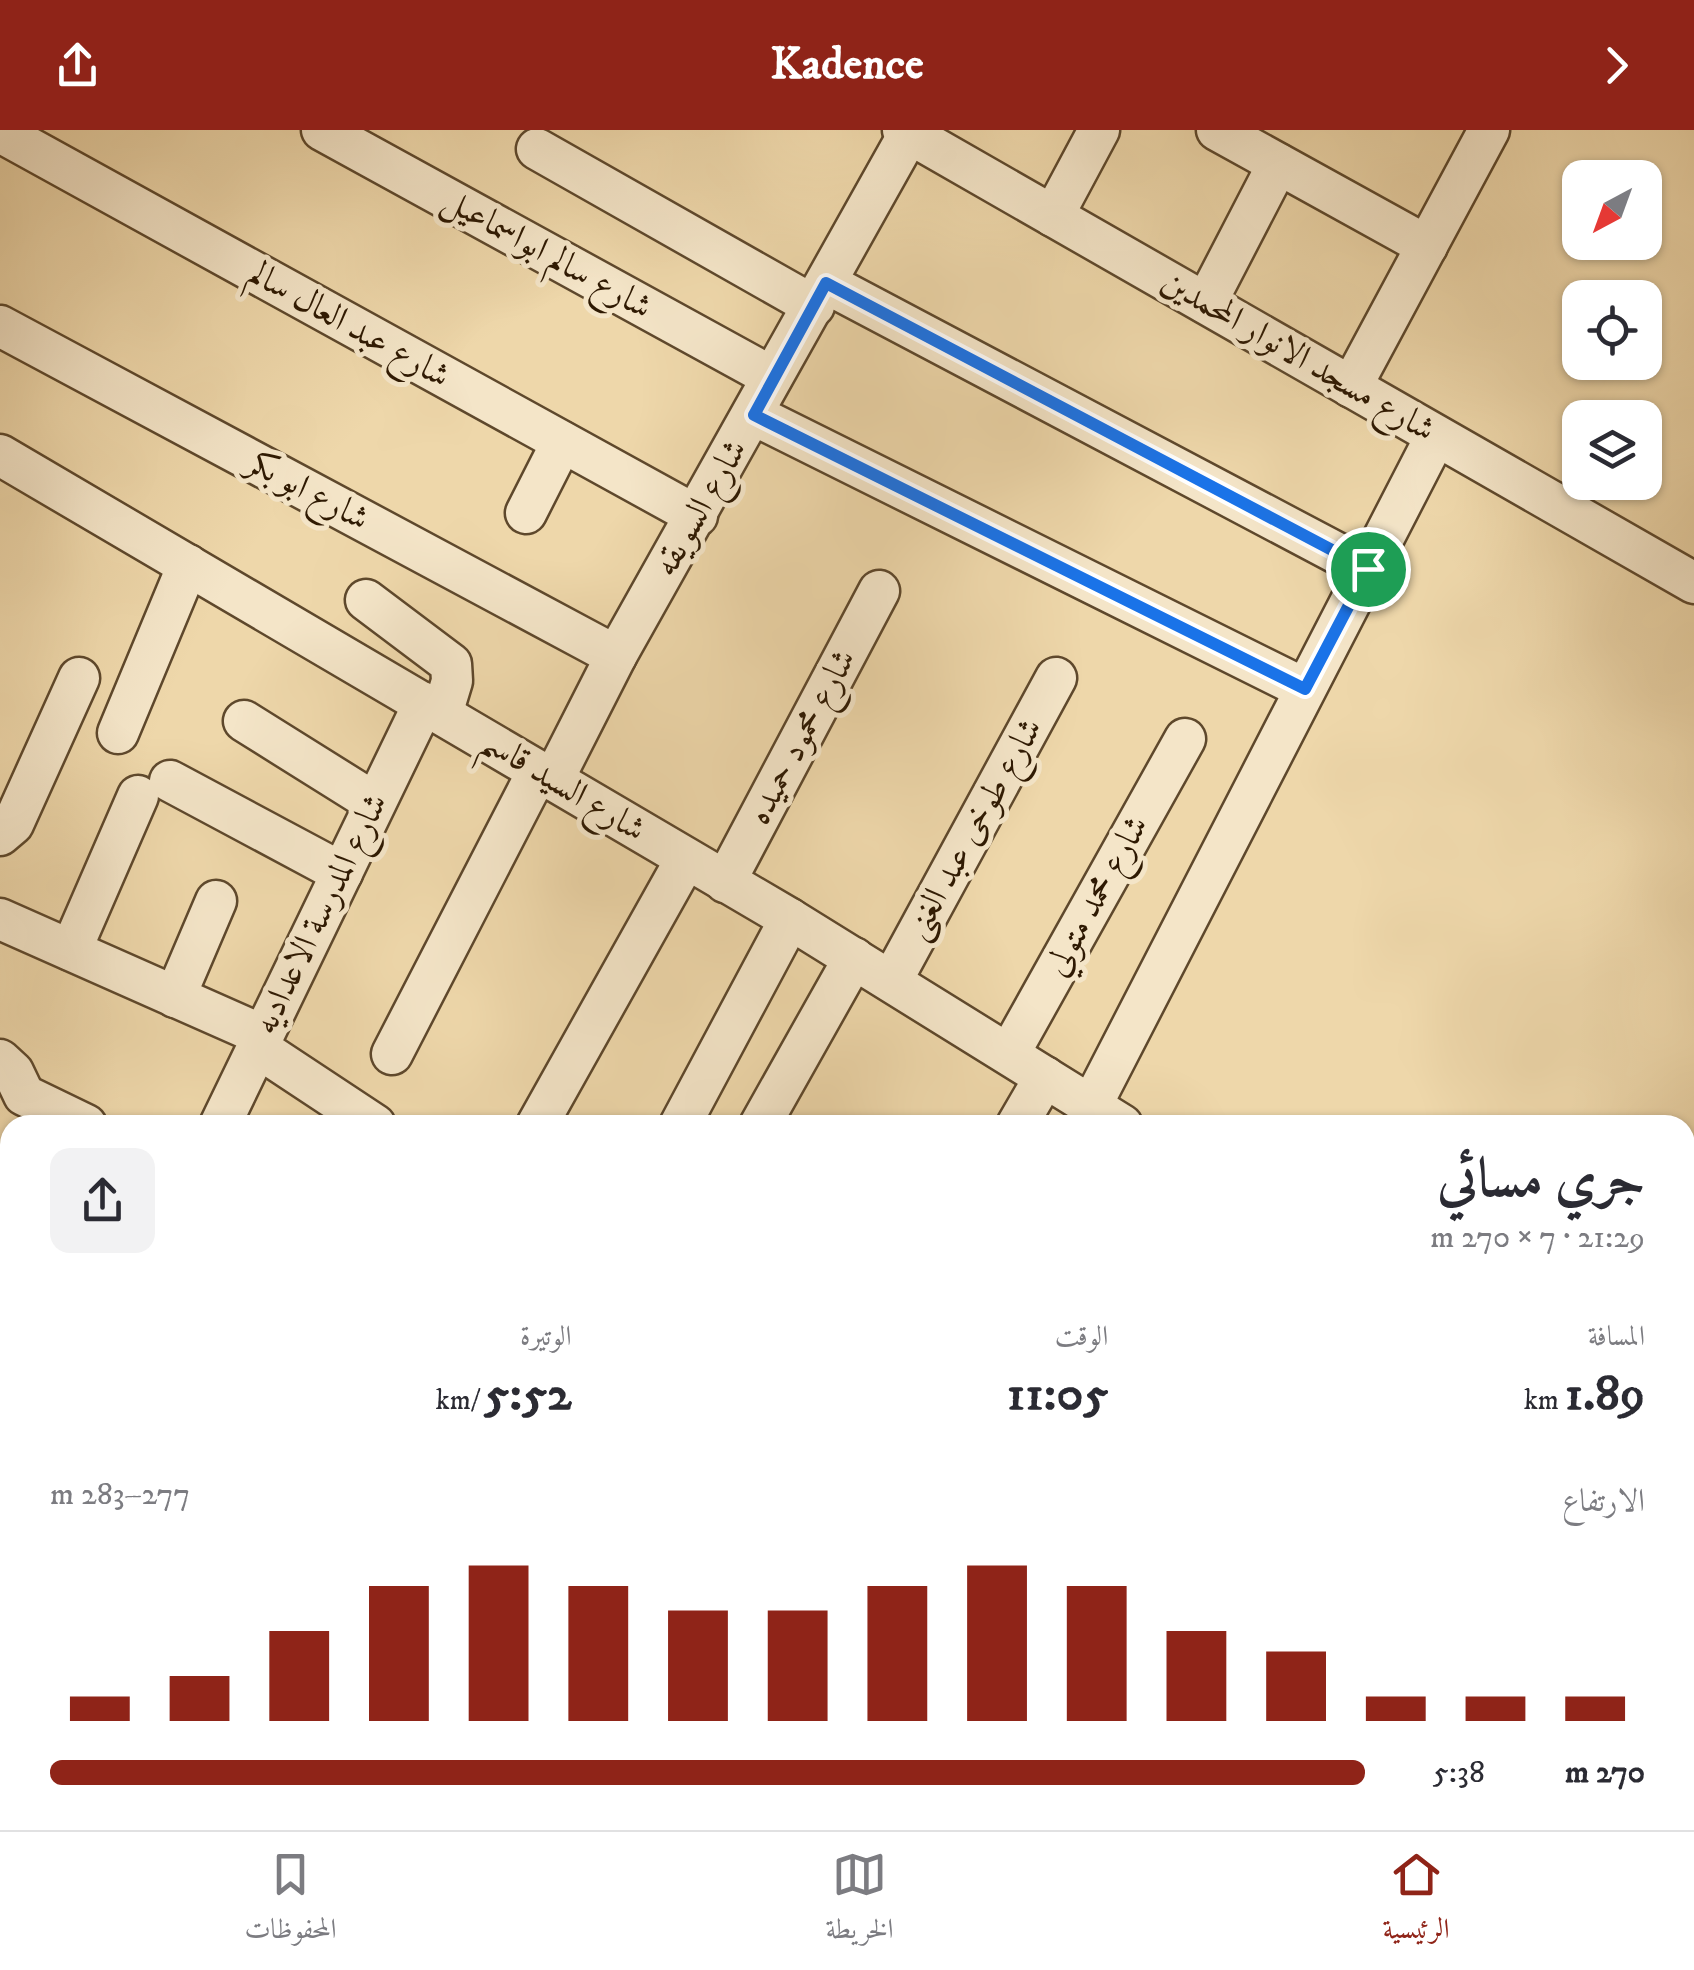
<!DOCTYPE html>
<html lang="ar">
<head>
<meta charset="utf-8">
<style>
  body { margin:0; font-family:"IM FELL DW Pica",Amiri,serif; background:#f2f2f3; color:#2b2b33; direction:rtl; height:100vh; display:flex; flex-direction:column; font-size:38px; white-space:nowrap }
  * { box-sizing:border-box; margin:0 }
  p { font-size:32px; color:#7c7c81 }
  .icon { flex:none; width:55px; height:55px; fill:none; stroke:currentColor; stroke-width:2; stroke-linecap:round; stroke-linejoin:round }
  .map { position:relative; flex:1; overflow:hidden; direction:ltr }
  .side { position:absolute; left:0px; top:985px; width:1695px; height:715px; display:flex; flex-direction:column; background:#fff; border-radius:30px 30px 0 0; box-shadow:0 2px 8px #0004; direction:rtl }
  .side>* { flex:none }
  .needle { width:65px; rotate:221deg }
  .controls { position:absolute; left:1562px; top:30px; display:grid; gap:20px }
  .controls a { display:grid; place-items:center; width:100px; height:100px; border-radius:20px; background:#fff; box-shadow:0 2px 8px #0004; font-size:50px }
  .pin { position:absolute; display:grid; place-items:center; width:85px; height:85px; color:#fff; margin:-42px; border:5px solid #fff; border-radius:50%; box-shadow:0 2px 10px #0007 }
  .round { display:grid; place-items:center; flex:none; width:105px; height:105px; border-radius:20px; background:#f2f2f3 }
  .head { display:flex; align-items:center; justify-content:space-between; height:170px; padding:0 50px }
  h1 { font-size:55px; font-weight:700; line-height:75px }
  .figures { display:grid; grid-template-columns:repeat(3,1fr); gap:15px; height:170px; padding:10px 50px }
  .figures div { display:grid; align-content:center }
  .figures b { font-size:50px; font-weight:700 }
  .figures small { font-size:28px; font-weight:400 }
  .figures p { font-size:28px }
  .chart { height:280px; padding:20px 50px }
  .chart p { display:flex; justify-content:space-between }
  .chart svg { width:100%; height:180px; margin-top:10px; stroke:#8f2418; stroke-width:6 }
  ul { padding:0 50px; list-style:none; font-size:32px }
  li { display:grid; grid-template-columns:160px 120px 1fr; align-items:center; height:75px }
  li i { height:25px; border-radius:12px; background:#8f2418 }
  header { display:flex; justify-content:space-between; align-items:center; height:130px; padding:0 50px; background:#8f2418; color:#fff; font-size:45px; font-weight:700 }
  .dock { display:flex; justify-content:space-around; align-items:center; height:140px; border-top:2px solid #e1e1e2; background:#fff; font-size:28px; color:#7c7c81 }
  .dock a { display:grid; justify-items:center; gap:5px }
  .dock .active { color:#8f2418 }
  .map>svg:first-child { display:block }
</style>
</head>
<body>
<header><svg class="icon" aria-label="forward" viewBox="0 0 24 24"><path d="M9 5l7 7-7 7"/></svg>Kadence<svg class="icon" aria-label="share" viewBox="0 0 24 24"><path d="M12 15V3M7 8l5-5 5 5M5 13v7h14v-7"/></svg></header>
<div class="map">
<svg width="1694" height="1700" viewBox="0 0 1694 1700">
  <rect width="100%" height="100%" fill="#eed7aa"/>
  <filter id="stains"><feTurbulence type="fractalNoise" baseFrequency=".002" numOctaves="4"/><feColorMatrix values="0 0 0 0 .2 0 0 0 0 .09 0 0 0 0 .02 0 0 0 .5 -.17"/></filter>
  <radialGradient id="worn" r=".72"><stop offset=".6" stop-color="#630" stop-opacity="0"/><stop offset="1" stop-color="#630" stop-opacity=".3"/></radialGradient>
  <g fill="none" stroke-linecap="round" stroke-linejoin="round">
    <defs>
      <g id="minor">
        <polyline points="322,0 772,247"/>
        <polyline points="903,0 1694,453"/>
        <polyline points="1217,0 1427,116"/>
        <polyline points="2,3 697,386"/>
        <polyline points="537,19 814,176"/>
        <polyline points="1053,86 1099,0"/>
        <polyline points="826,153 1367,439"/>
        <polyline points="1206,173 1278,34"/>
        <polyline points="0,196 616,526"/>
        <polyline points="1351,257 1489,0"/>
        <polyline points="754,285 1305,559"/>
        <polyline points="0,325 790,789 1122,995"/>
        <polyline points="526,383 562,312"/>
        <polyline points="366,470 451,534 452,551 442,584"/>
        <polyline points="244,591 375,673"/>
        <polyline points="118,603 188,435"/>
        <polyline points="553,650 616,526 911,0"/>
        <polyline points="170,651 342,743"/>
        <polyline points="0,705 13,694 79,548"/>
        <polyline points="725,752 879,461"/>
        <polyline points="0,789 262,905"/>
        <polyline points="71,820 138,666"/>
        <polyline points="892,850 1056,548"/>
        <polyline points="175,867 216,771"/>
        <polyline points="257,917 375,995"/>
        <polyline points="392,924 538,641"/>
        <polyline points="1009,924 1185,609"/>
        <polyline points="0,930 13,942 24,965 86,995"/>
        <polyline points="1091,976 1436,306"/>
        <polyline points="220,995 424,573"/>
        <polyline points="537,995 686,729"/>
        <polyline points="680,995 790,789"/>
        <polyline points="760,995 854,828"/>
        <polyline points="1017,995 1045,947"/>
        <polyline points="0,1115 10,1094"/>
        <polyline points="0,1178 10,1185"/>
        <polyline points="1685,1342 1694,1347"/>
        <polyline points="1685,1391 1694,1376"/>
        <polyline points="0,1675 10,1658"/>
        <polyline points="736,1690 750,1700"/>
        <polyline points="1059,1690 1073,1700"/>
        <polyline points="1383,1690 1397,1700"/>
        <polyline points="156,1700 163,1690"/>
        <polyline points="895,1700 902,1690"/>
        <polyline points="1188,1700 1195,1690"/>
        <polyline points="1329,1700 1335,1690"/>
        <polyline points="1503,1700 1509,1690"/>
        <polyline points="1681,1700 1694,1678"/>
      </g>
    </defs>
    <!-- minor casing -->
    <use href="#minor" stroke="#5e482c" stroke-width="45"/>
    <!-- minor -->
    <use href="#minor" stroke="#f4e5c8" stroke-width="40"/>
  </g>
  <g fill="none" stroke-linecap="round" stroke-linejoin="round">
    <defs>
      <polygon id="route" points="826,153 1368,439 1305,559 754,285"/>
    </defs>
    <!-- route casing -->
    <use href="#route" stroke="#fff" stroke-width="20"/>
    <!-- route -->
    <use href="#route" stroke="#1a73e8" stroke-width="12"/>
  </g>
  <g text-anchor="middle" dominant-baseline="central" stroke-width="10" stroke-linejoin="round" paint-order="stroke">
    <!-- street labels -->
    <g font-size="35" fill="#2e1902" stroke="#f4e5c8">
      <text transform="translate(547 124) rotate(29)">شارع سالم ابواسماعيل</text>
      <text transform="translate(349 195) rotate(29)">شارع عبد العال سالم</text>
      <text transform="translate(1298 226) rotate(30)">شارع مسجد الانوار المحمدين</text>
      <text transform="translate(308 361) rotate(28)">شارع ابو بكر</text>
      <text transform="translate(701 378) rotate(-60)">شارع السويقه</text>
      <text transform="translate(802 607) rotate(-62)">شارع محمود حميده</text>
      <text transform="translate(563 656) rotate(31)">شارع السيد قاسم</text>
      <text transform="translate(974 699) rotate(-61)">شارع طوخى عبد الغنى</text>
      <text transform="translate(1097 766) rotate(-61)">شارع محمد متولي</text>
      <text transform="translate(321 784) rotate(-64)">شارع المدرسة الاعداديه</text>
    </g>
  </g>
  <rect width="100%" height="100%" filter="url(#stains)"/>
  <rect width="100%" height="100%" fill="url(#worn)"/>
</svg>
<div class="controls">
<a><svg class="needle" viewBox="-14 -14 28 28"><path d="M0-13l5 13h-10z" fill="#e53935"/><path d="M0 13l5-13h-10z" fill="#7c7c81"/></svg></a>
<a><svg class="icon" aria-label="locate" viewBox="0 0 24 24"><circle cx="12" cy="12" r="6"/><path d="M12 2v4M12 18v4M2 12h4M18 12h4"/></svg></a>
<a><svg class="icon" aria-label="layers" viewBox="0 0 24 24"><path d="M12 4l9 5-9 5-9-5zM3 14l9 5 9-5"/></svg></a>
</div>
<div class="pin" style="left:1368px;top:439px;background:#1e9e55"><svg class="icon" aria-label="arrive" viewBox="0 0 24 24"><path d="M6 21V4h12l-3 4 3 4H6"/></svg></div>
<section class="side">
<div class="head"><div><h1>جري مسائي</h1><p>21:29 · 7 × 270 m</p></div><a class="round"><svg class="icon" aria-label="share" viewBox="0 0 24 24"><path d="M12 15V3M7 8l5-5 5 5M5 13v7h14v-7"/></svg></a></div>
<div class="figures">
<div><p>المسافة</p><b>1.89<small> km</small></b></div>
<div><p>الوقت</p><b>11:05</b></div>
<div><p>الوتيرة</p><b>5:52<small> /km</small></b></div>
</div>
<div class="chart"><p><span>الارتفاع</span>277–283 m</p>
<svg viewBox="0 0 160 44" preserveAspectRatio="none"><path d="M5 44V38M15 44V33M25 44V22M35 44V11M45 44V6M55 44V11M65 44V17M75 44V17M85 44V11M95 44V6M105 44V11M115 44V22M125 44V27M135 44V38M145 44V38M155 44V38"/></svg>
</div>
<ul>
<li><b>270 m</b>5:38<i style="width:100%"></i></li>
</ul>
</section>
</div>
<nav class="dock">
<a class="active"><svg class="icon" aria-label="home" viewBox="0 0 24 24"><path d="M3 11l9-7 9 7M6 9v11h12V9"/></svg>الرئيسية</a>
<a><svg class="icon" aria-label="map" viewBox="0 0 24 24"><path d="M3 6l6-2 6 2 6-2v14l-6 2-6-2-6 2zM9 4v14M15 6v14"/></svg>الخريطة</a>
<a><svg class="icon" aria-label="saved" viewBox="0 0 24 24"><path d="M7 4h10v16l-5-4-5 4z"/></svg>المحفوظات</a>
</nav>
</body>
</html>
